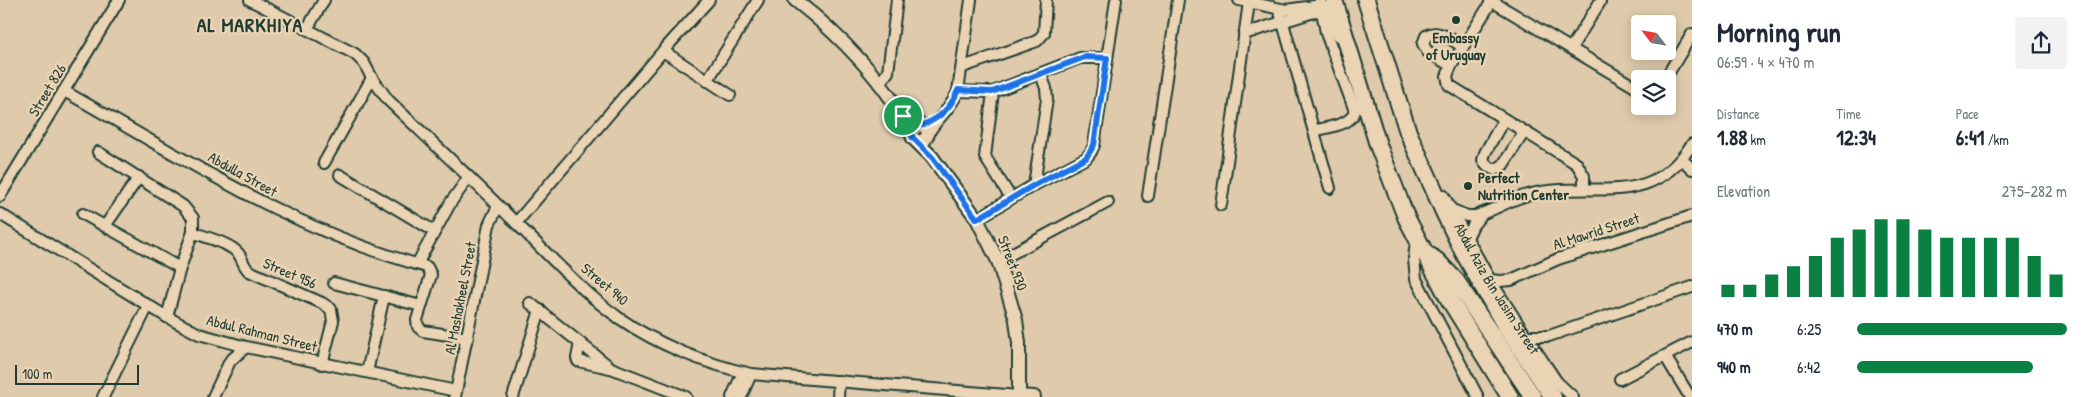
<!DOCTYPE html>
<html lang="en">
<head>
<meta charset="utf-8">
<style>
  body { margin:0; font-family:"Patrick Hand",sans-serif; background:#f2f2f3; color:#1f2937; height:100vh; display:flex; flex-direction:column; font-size:19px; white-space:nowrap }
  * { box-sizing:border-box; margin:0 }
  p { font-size:16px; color:#747a83 }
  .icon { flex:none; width:28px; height:28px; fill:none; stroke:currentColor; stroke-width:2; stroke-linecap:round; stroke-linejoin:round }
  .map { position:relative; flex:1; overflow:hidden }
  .sheet { display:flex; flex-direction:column; background:#fff; width:400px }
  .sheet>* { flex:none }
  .needle { width:32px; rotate:301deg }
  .tools { position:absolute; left:1631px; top:15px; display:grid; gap:10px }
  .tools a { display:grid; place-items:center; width:45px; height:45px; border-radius:5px; background:#fff; box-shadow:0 2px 12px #0003; font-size:25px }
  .scale { position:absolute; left:15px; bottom:12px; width:124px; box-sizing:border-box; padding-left:5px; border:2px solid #1f3d34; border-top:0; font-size:14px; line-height:18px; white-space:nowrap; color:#1f3d34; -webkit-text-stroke:4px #ebd4b4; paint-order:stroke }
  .pin { position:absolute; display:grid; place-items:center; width:42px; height:42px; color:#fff; margin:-21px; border:2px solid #fff; border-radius:50%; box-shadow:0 1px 5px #0007 }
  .round { display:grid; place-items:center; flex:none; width:52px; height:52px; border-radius:5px; background:#f2f2f3 }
  .headline { display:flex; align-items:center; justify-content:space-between; height:85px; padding:0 25px }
  h1 { font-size:28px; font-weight:700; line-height:38px }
  .figures { display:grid; grid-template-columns:repeat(3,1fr); gap:8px; height:85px; padding:5px 25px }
  .figures div { display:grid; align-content:center }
  .figures b { font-size:21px; font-weight:700 }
  .figures small { font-size:14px; font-weight:400 }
  .figures p { font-size:14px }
  .chart { height:140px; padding:10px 25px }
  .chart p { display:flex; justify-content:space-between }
  .chart svg { width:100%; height:90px; margin-top:5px; stroke:#0b8043; stroke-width:6 }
  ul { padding:0 25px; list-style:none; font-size:16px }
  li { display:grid; grid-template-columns:80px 60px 1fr; align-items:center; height:38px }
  li i { height:12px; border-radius:6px; background:#0b8043 }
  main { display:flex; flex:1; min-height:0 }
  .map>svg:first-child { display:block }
</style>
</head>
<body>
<main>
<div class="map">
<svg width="1692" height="397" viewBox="0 0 1692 397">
  <rect width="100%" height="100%" fill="#dfcbac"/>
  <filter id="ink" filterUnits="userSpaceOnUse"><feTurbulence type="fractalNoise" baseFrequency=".02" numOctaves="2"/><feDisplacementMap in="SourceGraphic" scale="10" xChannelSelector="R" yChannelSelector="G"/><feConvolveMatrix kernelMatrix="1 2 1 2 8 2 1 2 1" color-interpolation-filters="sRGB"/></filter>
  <g filter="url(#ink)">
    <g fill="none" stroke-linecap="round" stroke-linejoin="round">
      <defs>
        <g id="minor">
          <path d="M250,0l105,54 9,9 8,15 16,22c43,41 86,81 128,123 34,33 65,68 103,95 39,27 87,46 132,56l268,22"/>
          <polyline points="1239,0 1286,10 1321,5"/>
          <polyline points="1490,0 1640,90"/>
          <polyline points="1492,1 1451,66 1447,76 1449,85 1577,164 1584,176 1584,189"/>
          <polyline points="1279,9 1330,188"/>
          <polyline points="307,29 324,0"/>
          <polyline points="1244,34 1320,10"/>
          <polyline points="1571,48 1600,2"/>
          <polyline points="663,51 730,95"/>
          <path d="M1451,66l-24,-15 -4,-7 3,-8c13,-8 26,4 37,11"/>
          <polyline points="963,67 1037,41 1044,33 1046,0"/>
          <polyline points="1665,79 1692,34"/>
          <polyline points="707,81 758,0"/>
          <polyline points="879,84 888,72 897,0"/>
          <path d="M64,91c118,66 231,141 363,176l4,8 -14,45 1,7 5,4 45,7"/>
          <polyline points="958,91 993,92"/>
          <polyline points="1504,119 1485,153 1483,160 1487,166 1495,170 1503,165 1524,132"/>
          <path d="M1314,131c12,-4 37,-5 41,-20l-29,-78 -6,-33"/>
          <path d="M928,134c9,-16 24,-26 30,-43l13,-91"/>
          <polyline points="98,152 183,206 193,218 193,232 180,268 167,317"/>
          <polyline points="1682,159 1692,169"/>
          <polyline points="324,163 372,78"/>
          <polyline points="340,175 434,231"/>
          <polyline points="1034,185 1047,99 1046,88 1041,75"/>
          <path id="s1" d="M1443,195l47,85 36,56 31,46 16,15"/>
          <polyline points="0,196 119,0"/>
          <polyline points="1148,196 1178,0"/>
          <polyline points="1011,198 985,157 993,92 1080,58 1107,58"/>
          <polyline points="1221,205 1249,2"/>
          <path d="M1452,210l15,6h8c18,-5 35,-17 53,-21 65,-17 120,18 164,-51"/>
          <polyline points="0,214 167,317 199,334 246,347 456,391"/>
          <polyline points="83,214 180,268"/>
          <polyline points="977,219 1034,185 1086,158 1091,152 1094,145 1116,0"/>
          <polyline points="516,223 663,51 709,0"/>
          <polyline points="105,226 139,177"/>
          <path d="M193,232c13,6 35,10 45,21 5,6 5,13 11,18l73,32 9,6 2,12 -11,43"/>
          <polyline points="1467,238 1473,225 1482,214"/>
          <polyline points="1416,240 1414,259 1416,279 1478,397"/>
          <polyline points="998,261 1108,202"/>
          <polyline points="417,264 451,202 469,177"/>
          <polyline points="1490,280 1500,281 1511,280 1558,259 1692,216"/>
          <polyline points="334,283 421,306"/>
          <polyline points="530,303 611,368 686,397"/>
          <polyline points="1526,336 1549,336 1692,287"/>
          <polyline points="580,343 577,358 578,361 610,368"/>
          <polyline points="1665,356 1690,397"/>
          <polyline points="367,372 384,296"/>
          <polyline points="1620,379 1692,342"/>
          <polyline points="103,397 148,306"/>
          <polyline points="213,397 230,361 246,347"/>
          <polyline points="455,397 489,225 498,206"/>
          <polyline points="513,397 540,310"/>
          <polyline points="732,397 743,372"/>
          <polyline points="741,397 751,374"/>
          <polyline points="838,397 839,381"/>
        </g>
        <g id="tertiary">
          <path d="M795,0c44,34 92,83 116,133"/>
          <polyline points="917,141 924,141 928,134 927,128 922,125 913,128 911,133 913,138 932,157 977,219 998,261 1016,320 1019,343 1019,396 1034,397"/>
        </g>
        <g id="primary">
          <polyline points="1334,0 1378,145 1406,217 1449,299 1510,397"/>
          <polyline points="1366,0 1408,132 1444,212 1465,255 1507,329 1553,397"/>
          <polyline points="1322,9 1340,33"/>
          <polyline points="1430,256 1437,261 1456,281 1533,397"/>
        </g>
      </defs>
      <!-- minor casing -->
      <use href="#minor" stroke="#1f3d34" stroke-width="14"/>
      <!-- tertiary casing -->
      <use href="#tertiary" stroke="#1f3d34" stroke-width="16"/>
      <!-- primary casing -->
      <use href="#primary" stroke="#1f3d34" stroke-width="20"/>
      <!-- minor -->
      <use href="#minor" stroke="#ebd4b4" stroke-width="10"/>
      <!-- tertiary -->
      <use href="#tertiary" stroke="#ebd4b4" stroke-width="12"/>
      <!-- primary -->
      <use href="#primary" stroke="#ebd4b4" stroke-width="16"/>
    </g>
  </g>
  <g fill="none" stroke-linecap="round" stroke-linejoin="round" filter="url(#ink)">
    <defs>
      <path id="route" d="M1085,57l22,1 -13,87 -8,13 -52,27 -57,34 -45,-62 -19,-19 -10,-22 19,9c18,-6 29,-17 36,-35l34,2z"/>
    </defs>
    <!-- route casing -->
    <use href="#route" stroke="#fff" stroke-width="10"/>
    <!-- route -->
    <use href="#route" stroke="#1a73e8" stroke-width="6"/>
  </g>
  <!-- markers -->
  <g fill="#1f3d34" stroke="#ebd4b4" stroke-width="2">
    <circle cx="1456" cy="20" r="5"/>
    <circle cx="1468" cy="186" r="5"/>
  </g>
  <g text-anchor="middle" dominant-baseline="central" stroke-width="4.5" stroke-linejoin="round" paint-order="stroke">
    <!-- poi labels -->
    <g font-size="15" font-weight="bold" fill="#1f3d34" stroke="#ebd4b4">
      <text x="1456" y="37">Embassy<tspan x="1456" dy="17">of Uruguay</tspan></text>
      <text x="1478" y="177" text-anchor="start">Perfect<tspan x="1478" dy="17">Nutrition Center</tspan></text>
    </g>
    <!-- street labels -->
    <g font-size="15" fill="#1f3d34" stroke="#ebd4b4">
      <text transform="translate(47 90) rotate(-59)">Street 826</text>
      <text transform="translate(243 174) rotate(29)">Abdulla Street</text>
      <text transform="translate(1596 231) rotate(-18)">Al Mawrid Street</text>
      <text transform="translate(1013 263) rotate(69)">Street 930</text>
      <text transform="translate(290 273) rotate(23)">Street 956</text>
      <text transform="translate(605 284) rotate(40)">Street 940</text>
      <text stroke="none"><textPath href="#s1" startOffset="108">Abdul Aziz Bin Jasim Street</textPath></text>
      <text transform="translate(460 298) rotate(-79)">Al Mashakheel Street</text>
      <text transform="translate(262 333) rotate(14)">Abdul Rahman Street</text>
    </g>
    <!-- district labels -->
    <g font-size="20" font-weight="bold" letter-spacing="1" fill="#1f3d34" stroke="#ebd4b4">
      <text x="250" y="24">AL MARKHIYA</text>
    </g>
  </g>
</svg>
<div class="tools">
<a><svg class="needle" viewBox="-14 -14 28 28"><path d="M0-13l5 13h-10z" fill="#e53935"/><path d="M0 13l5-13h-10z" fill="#747a83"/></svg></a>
<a><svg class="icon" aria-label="layers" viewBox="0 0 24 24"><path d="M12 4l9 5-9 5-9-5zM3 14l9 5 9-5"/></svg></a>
</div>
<div class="scale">100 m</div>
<div class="pin" style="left:903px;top:116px;background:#1e9e55"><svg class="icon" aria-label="arrive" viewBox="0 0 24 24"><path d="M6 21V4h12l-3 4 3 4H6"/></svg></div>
</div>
<section class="sheet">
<div class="headline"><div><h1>Morning run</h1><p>06:59 · 4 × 470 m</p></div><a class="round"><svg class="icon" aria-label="share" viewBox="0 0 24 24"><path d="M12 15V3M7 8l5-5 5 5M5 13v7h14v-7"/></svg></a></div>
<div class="figures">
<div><p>Distance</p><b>1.88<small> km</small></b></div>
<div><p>Time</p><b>12:34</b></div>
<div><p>Pace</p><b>6:41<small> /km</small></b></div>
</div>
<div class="chart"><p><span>Elevation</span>275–282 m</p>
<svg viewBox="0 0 160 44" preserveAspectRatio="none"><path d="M5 44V38M15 44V38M25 44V33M35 44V29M45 44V24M55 44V15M65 44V11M75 44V6M85 44V6M95 44V11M105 44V15M115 44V15M125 44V15M135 44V15M145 44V24M155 44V33"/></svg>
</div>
<ul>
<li><b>470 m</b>6:25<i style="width:100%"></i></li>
<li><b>940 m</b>6:42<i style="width:84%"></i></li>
</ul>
</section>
</main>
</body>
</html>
